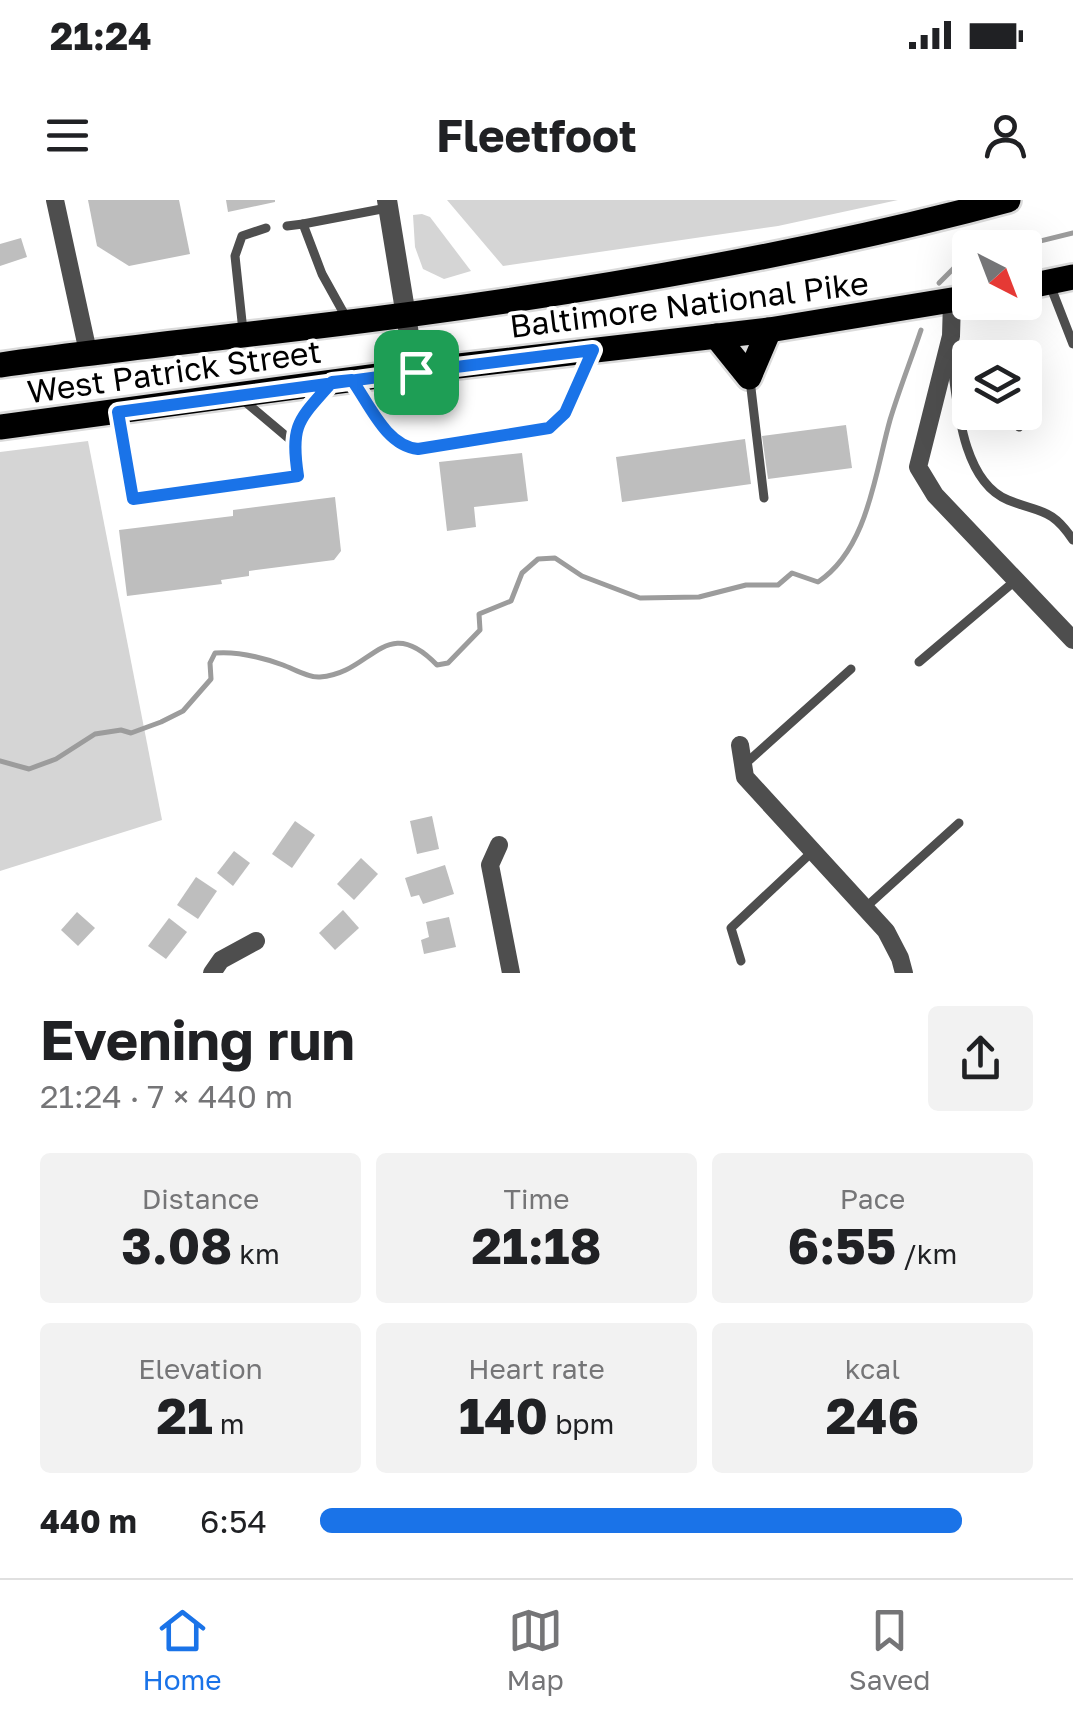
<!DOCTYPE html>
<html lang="en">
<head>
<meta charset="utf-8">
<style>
  body { margin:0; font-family:"Golos Text",sans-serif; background:#f2f2f2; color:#202124; height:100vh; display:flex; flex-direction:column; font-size:38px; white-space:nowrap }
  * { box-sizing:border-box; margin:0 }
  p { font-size:32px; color:#757577 }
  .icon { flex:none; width:55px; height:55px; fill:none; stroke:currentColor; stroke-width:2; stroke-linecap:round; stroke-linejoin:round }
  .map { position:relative; height:773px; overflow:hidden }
  .panel { display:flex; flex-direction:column; background:#fff; flex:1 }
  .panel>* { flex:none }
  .needle { width:65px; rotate:138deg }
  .tools { position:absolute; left:952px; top:30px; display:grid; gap:20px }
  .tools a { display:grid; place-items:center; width:90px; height:90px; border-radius:10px; background:#fff; box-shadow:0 10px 40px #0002; font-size:50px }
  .pin { position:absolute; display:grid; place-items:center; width:85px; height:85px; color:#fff; margin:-42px; border-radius:20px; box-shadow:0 5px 15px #0006 }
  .round { display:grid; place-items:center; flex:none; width:105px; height:105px; border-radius:10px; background:#f2f2f2 }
  .headline { display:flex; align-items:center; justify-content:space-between; height:170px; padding:0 40px }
  h1 { font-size:55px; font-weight:700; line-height:75px }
  .stats { display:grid; grid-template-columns:repeat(3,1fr); gap:15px; height:170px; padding:10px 40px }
  .stats div { display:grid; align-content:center; border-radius:10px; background:#f2f2f2; text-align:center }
  .stats b { font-size:50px; font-weight:700 }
  .stats small { font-size:28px; font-weight:400 }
  .stats p { font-size:28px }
  ul { padding:0 40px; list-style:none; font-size:32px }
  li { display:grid; grid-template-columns:160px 120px 1fr; align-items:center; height:75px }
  li i { height:25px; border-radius:12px; background:#1a73e8 }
  .status { display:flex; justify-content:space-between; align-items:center; height:70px; padding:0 50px; background:#fff; direction:ltr }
  .status svg { height:28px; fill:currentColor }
  header { display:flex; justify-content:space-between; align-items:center; height:130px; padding:0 40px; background:#fff; font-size:45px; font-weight:700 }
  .menu { display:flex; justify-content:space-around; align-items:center; height:140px; border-top:2px solid #e0e0e0; background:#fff; font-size:28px; color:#757577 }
  .menu a { display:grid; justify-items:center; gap:5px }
  .menu .on { color:#1a73e8 }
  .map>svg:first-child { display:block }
</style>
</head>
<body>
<div class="status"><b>21:24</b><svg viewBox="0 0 49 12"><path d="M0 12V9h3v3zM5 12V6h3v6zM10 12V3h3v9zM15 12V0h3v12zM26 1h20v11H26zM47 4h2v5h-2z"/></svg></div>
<header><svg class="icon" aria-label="menu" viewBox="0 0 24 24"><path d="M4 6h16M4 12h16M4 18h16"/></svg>Fleetfoot<svg class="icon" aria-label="person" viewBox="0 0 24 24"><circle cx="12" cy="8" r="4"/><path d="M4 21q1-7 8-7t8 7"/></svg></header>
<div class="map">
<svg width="1073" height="773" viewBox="0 0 1073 773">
  <rect width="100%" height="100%" fill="#fff"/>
  <!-- green -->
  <g fill="#d5d5d5">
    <polygon points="447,0 898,0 778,26 503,66"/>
    <polygon points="422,14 430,17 471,71 444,79 423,69 415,47 413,15"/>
    <polygon points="88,241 162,620 0,671 0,252"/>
  </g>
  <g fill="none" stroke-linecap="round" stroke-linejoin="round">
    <!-- stream -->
    <g stroke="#9c9c9c" stroke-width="5">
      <polyline points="1012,48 1073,33"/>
      <polyline points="939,83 962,60 970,58"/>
      <path d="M0,561l29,8 27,-10 39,-25 26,-4 10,3 30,-11 22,-11 28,-32 -1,-16 5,-10c23,-2 46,4 68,12 11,4 26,13 37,12 52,-3 65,-66 117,-12l11,-2 32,-33 -1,-16 32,-13 11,-28 16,-14 17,-1 27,18 58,22 59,-1 47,-12h32l14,-12 26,9c50,-33 57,-109 72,-162 9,-30 21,-60 31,-90"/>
    </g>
  </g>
  <!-- building -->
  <g fill="#bebebe">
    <polygon points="88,0 179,0 190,54 129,66 97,46"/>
    <polygon points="226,0 275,0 275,2 228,12"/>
    <polygon points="21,38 27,57 0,66 0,44"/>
    <polygon points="846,225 852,268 768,279 762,236"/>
    <polygon points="745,239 751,284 622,302 616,257"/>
    <polygon points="522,253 528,301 474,307 476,327 447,331 439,262"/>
    <polygon points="335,297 341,351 334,360 249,371 249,376 221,380 222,384 127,396 119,330 233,316 233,310"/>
    <polygon points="432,616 439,649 417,654 410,621"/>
    <polygon points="295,621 315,635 292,668 272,654"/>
    <polygon points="234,651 250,663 233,686 217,673"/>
    <polygon points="361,658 378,674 354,700 337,684"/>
    <polygon points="445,665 454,694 423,704 419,695 411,697 405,678"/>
    <polygon points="196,677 217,691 198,719 177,705"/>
    <polygon points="343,710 359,728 335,750 319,733"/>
    <polygon points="77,712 95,728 78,746 61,730"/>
    <polygon points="449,717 456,747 424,754 421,740 429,737 426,722"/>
    <polygon points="169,718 187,732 166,759 148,746"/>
  </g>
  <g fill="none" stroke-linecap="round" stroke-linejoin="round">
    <defs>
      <g id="primary">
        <polyline points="1025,87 1073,77"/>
        <polyline points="716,136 749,177 769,130"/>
        <path d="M0,165c135,-19 271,-32 406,-50 202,-27 406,-62 602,-115"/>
        <polyline points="0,227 415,171 769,130 970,97"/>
      </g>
    </defs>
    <!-- primary casing -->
    <use href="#primary" stroke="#dbdbdb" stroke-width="30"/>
    <!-- service -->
    <g stroke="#4e4e4e" stroke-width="9">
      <polyline points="287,26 303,24"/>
      <polyline points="1050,85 1073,144"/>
      <polyline points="347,119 322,74 303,24 387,8"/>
      <polyline points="243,131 235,56 242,36 266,28"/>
      <polyline points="949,145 970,162"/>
      <path d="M951,158c6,42 10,123 57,142 33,13 44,8 65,40"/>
      <polyline points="750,180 764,298"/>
      <path d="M354,182c17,25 32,64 64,67l131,-21 16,-15 25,-57"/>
      <polyline points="242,199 293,242"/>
      <polyline points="1008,212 1019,227"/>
      <path d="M118,214l15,85 164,-23c-6,-46 -1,-52 29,-87"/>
      <polyline points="919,462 1016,380"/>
      <polyline points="745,564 851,469"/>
      <polyline points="866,707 959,623"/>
      <polyline points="741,761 731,728 812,652"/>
    </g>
    <!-- minor -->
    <g stroke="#4e4e4e" stroke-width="18">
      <polyline points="55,0 88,152"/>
      <polyline points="952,101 951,136 918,267 935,295 1073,440"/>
      <polyline points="740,545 745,577 886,731 900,758 904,773"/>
      <polyline points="499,645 490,665 511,773"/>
      <polyline points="212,773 221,760 256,741"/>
    </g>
    <!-- tertiary -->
    <polyline stroke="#4e4e4e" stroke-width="20" points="387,0 415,171"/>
    <!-- primary -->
    <use href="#primary" stroke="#000" stroke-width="25"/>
  </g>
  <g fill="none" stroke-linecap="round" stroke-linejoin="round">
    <defs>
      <path id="route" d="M416,172c-100,13 -199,27 -298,40l15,87 165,-23c-8,-53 1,-56 34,-94l20,-2c18,25 34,66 66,69l131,-21 16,-15 28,-63 -177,22"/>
    </defs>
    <!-- route casing -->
    <use href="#route" stroke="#fff" stroke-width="20"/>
    <!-- route -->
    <use href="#route" stroke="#1a73e8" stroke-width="12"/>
  </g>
  <g text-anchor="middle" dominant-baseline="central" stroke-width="8" stroke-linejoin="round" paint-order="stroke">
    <!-- street labels -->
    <g font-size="32" fill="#000" stroke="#fff">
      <text transform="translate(689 104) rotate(-7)">Baltimore National Pike</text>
      <text transform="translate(174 171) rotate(-8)">West Patrick Street</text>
    </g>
  </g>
</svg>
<div class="tools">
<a><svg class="needle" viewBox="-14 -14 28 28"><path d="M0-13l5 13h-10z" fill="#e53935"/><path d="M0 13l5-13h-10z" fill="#757577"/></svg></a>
<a><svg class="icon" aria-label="layers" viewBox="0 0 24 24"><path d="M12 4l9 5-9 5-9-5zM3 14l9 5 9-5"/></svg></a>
</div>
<div class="pin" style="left:416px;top:172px;background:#1e9e55"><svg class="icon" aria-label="arrive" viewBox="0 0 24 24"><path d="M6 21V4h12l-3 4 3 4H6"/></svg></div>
</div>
<section class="panel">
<div class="headline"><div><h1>Evening run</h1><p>21:24 · 7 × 440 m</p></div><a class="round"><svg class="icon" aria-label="share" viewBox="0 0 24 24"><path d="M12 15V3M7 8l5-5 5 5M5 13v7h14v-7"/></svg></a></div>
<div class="stats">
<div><p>Distance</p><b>3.08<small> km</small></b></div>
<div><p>Time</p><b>21:18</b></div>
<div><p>Pace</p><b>6:55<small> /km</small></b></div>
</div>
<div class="stats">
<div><p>Elevation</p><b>21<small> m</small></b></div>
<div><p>Heart rate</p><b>140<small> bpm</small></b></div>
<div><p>kcal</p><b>246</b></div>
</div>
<ul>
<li><b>440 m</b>6:54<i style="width:90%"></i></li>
</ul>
</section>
<nav class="menu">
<a class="on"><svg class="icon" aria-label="home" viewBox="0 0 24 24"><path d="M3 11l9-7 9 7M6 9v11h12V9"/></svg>Home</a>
<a><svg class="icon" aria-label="map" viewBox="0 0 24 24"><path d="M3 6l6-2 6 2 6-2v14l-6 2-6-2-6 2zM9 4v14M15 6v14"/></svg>Map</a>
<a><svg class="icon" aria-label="saved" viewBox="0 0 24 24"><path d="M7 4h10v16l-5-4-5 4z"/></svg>Saved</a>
</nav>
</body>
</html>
